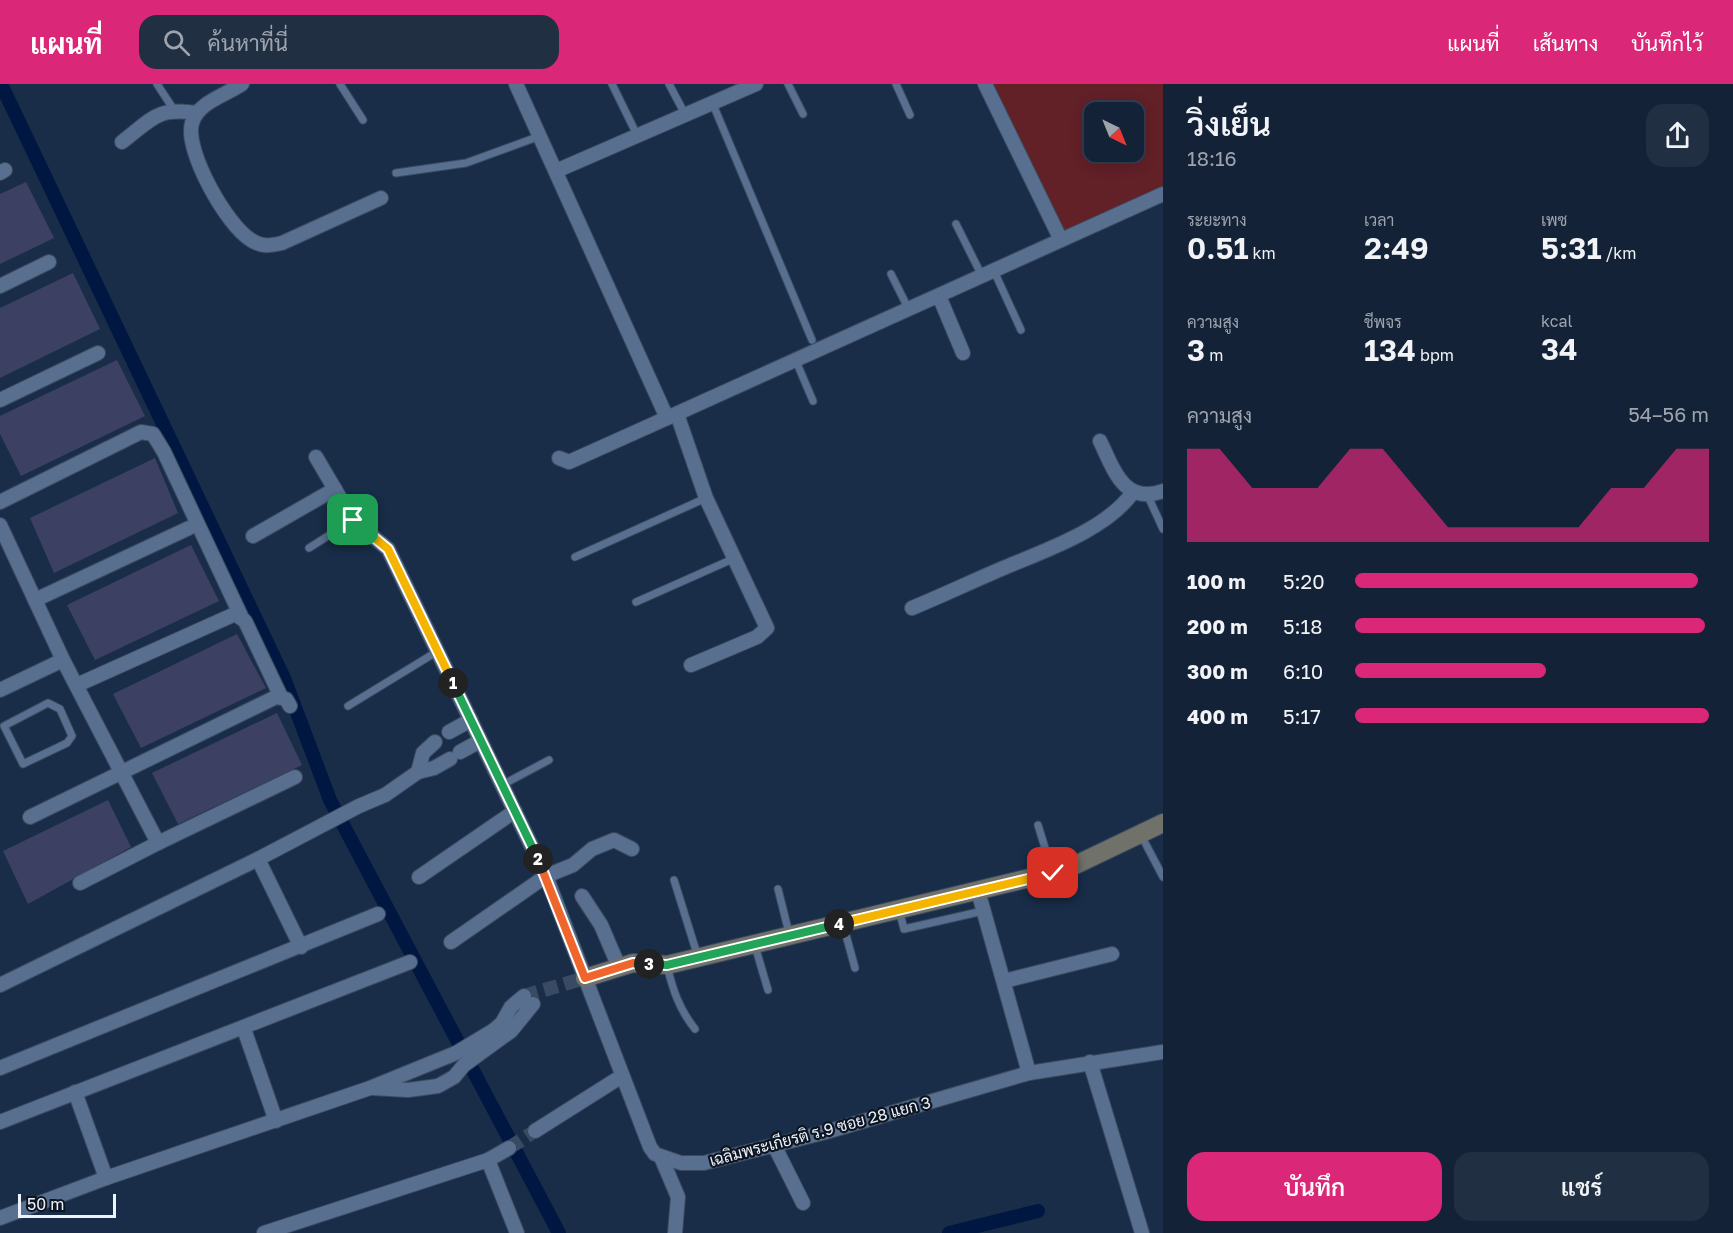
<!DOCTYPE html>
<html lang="th">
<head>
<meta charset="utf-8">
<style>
  body { margin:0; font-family:"Golos Text",Sarabun,sans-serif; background:#202f42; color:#f1f3f6; height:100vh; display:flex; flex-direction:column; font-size:22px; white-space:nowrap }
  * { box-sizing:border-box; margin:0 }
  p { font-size:20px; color:#9da4ad }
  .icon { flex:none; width:33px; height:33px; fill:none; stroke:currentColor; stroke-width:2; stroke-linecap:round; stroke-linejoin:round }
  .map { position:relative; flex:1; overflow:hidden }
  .side { display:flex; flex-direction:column; background:#132237; width:570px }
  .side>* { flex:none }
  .needle { width:39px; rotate:137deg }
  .tools { position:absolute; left:1084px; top:18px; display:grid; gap:12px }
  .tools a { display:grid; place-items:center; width:60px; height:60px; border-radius:12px; background:#132237; box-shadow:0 3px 15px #0003,0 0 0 2px #323f52; font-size:30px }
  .scale { position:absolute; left:18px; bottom:15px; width:98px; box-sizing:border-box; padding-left:6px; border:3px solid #eef3fb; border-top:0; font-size:16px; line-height:21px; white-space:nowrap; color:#eef3fb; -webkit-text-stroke:4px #0c1522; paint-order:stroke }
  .pin { position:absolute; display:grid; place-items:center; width:51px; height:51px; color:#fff; margin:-26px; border-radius:12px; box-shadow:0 3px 9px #0006 }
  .km { position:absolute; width:30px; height:30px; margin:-15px; border-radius:50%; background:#222; color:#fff; font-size:16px; line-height:30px; text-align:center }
  .round { display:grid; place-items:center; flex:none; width:63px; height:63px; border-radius:18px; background:#202f42 }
  .overview { display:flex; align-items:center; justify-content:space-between; height:102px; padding:0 24px }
  h1 { font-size:33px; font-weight:600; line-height:45px }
  .metrics { display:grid; grid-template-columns:repeat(3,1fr); gap:9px; height:102px; padding:6px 24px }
  .metrics div { display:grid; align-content:center }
  .metrics b { font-size:30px; font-weight:600 }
  .metrics small { font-size:16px; font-weight:400 }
  .metrics p { font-size:16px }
  .chart { height:168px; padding:12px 24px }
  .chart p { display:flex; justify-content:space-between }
  .chart svg { width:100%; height:108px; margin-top:6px; fill:#db2777; opacity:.7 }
  .cta { display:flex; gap:12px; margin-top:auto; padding:12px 24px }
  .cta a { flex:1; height:69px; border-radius:18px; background:#db2777; color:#fff; font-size:24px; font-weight:600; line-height:69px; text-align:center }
  .cta a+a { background:#202f42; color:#f1f3f6 }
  ul { padding:0 24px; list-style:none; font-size:20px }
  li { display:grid; grid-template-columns:96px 72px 1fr; align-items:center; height:45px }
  li i { height:15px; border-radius:8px; background:#db2777 }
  header { display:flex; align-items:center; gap:36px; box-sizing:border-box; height:84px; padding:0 30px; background:#db2777; color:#fff }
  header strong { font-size:28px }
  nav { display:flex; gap:33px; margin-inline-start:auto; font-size:21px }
  .search { width:420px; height:54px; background:#202f42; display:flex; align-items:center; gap:15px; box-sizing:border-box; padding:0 21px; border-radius:18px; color:#9da4ad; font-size:22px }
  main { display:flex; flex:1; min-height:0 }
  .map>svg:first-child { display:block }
</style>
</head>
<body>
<header>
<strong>แผนที่</strong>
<div class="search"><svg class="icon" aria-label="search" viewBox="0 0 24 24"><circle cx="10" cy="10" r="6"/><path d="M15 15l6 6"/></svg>ค้นหาที่นี่</div>
<nav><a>แผนที่</a><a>เส้นทาง</a><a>บันทึกไว้</a></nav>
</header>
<main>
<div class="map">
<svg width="1163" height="1149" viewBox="0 0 1163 1149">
  <rect width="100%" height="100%" fill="#192d49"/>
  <!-- green -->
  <path fill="#622027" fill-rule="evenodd" d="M994,0h169v108l-98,44zM1095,28h39v40h-39z"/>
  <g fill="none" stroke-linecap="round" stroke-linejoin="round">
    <!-- canal -->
    <g stroke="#001841" stroke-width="14">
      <polyline points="1,0 284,594 330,716 559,1149"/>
      <polyline points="949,1149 1038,1127"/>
    </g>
  </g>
  <!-- building -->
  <g fill="#3c4063">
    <polygon points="26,98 54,154 0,180 0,110"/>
    <polygon points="73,189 100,245 0,294 0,224"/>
    <polygon points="117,276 145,332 21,392 0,350 0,332"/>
    <polygon points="155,374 178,429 54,489 30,434"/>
    <polygon points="191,461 219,517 95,576 67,521"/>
    <polygon points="237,550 266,604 141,664 113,610"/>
    <polygon points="277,629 302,681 178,740 152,689"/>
    <polygon points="108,716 131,763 28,820 3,767"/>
  </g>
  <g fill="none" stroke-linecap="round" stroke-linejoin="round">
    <!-- street-tunnel -->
    <g stroke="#394b64" stroke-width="14" stroke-dasharray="14 7" stroke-linecap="butt">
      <polyline points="524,912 585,894"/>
      <polyline points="509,1064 535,1047"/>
    </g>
    <defs>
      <g id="lane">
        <polyline points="157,0 174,26"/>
        <polyline points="340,0 363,36"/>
        <polyline points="612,0 637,51"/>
        <polyline points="669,0 685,30"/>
        <polyline points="788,0 803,30"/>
        <polyline points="896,0 910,31"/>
        <polyline points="712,18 812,256"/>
        <polyline points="396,89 466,79 540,52"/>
        <polyline points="956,140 982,192"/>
        <polyline points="994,187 1021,246"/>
        <polyline points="891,190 909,226"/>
        <polyline points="796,277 813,317"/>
        <polyline points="1147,410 1163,445"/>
        <polyline points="309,464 353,436"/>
        <polyline points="575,473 706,414"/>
        <polyline points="636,518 735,474"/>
        <polygon points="48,619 60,625 72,652 67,659 23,680 4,642"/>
        <polyline points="348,622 438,567"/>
        <polyline points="502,701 549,676"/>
        <polyline points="1038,741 1052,787"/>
        <polyline points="1141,751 1163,793"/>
        <polyline points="674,796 698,873"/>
        <polyline points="778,805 789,849"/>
        <polyline points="899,826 904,845 983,827"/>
        <polyline points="843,840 855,884"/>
        <polyline points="755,862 768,906"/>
        <path d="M667,882c6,24 12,43 28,63"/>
      </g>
      <g id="street">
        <path d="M242,0c-16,11 -44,18 -50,39 -8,27 35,103 59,117 11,7 18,6 31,3l99,-45"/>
        <polyline points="516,0 667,334 1163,110"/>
        <polyline points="985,0 1061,156"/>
        <path d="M122,58c30,-23 35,-35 74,-29"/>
        <polyline points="556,87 756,0"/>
        <polyline points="0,89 5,86"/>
        <polyline points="0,202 49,178"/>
        <polyline points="939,212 963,269"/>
        <polyline points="0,316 98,269"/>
        <polyline points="677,330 706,414 767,544 757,553 691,581"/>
        <path d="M1100,357c14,29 24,64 63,50"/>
        <polyline points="316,373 353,436 388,465 546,792 650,1063 655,1070 681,1079 704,1079 826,1048 1029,989 1163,968"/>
        <polyline points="559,374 569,378 667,334"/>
        <polyline points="0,418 141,348 153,350 164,368 241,532"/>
        <polyline points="0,441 63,576 158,759 295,693"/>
        <polyline points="253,452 335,405"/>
        <polyline points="35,516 189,444"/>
        <path d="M912,524c34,-14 67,-30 101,-44 39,-16 96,-37 120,-72"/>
        <polyline points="77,601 235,530 245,537 281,613"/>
        <polyline points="0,606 63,576"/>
        <polyline points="449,648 471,636"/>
        <polyline points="460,668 480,657"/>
        <polyline points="418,688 423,669 435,658"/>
        <polyline points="30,733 276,613 286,615 290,622"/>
        <polyline points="258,775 301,863"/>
        <polyline points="419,793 515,727"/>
        <polyline points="80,799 158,759"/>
        <polyline points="978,807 1029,989"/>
        <polyline points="582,812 601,841 619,883"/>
        <polyline points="451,858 546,792 573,781 592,765 614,756 632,765"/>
        <polyline points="1004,897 1112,870"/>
        <polyline points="0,901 258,775 359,722 385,711 418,688 434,684 450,675"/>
        <polyline points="244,945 276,1037"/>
        <polyline points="1090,978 1142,1149"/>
        <polyline points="0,984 378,830"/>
        <polyline points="372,1004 408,1006 438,1002 454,993 464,981 511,947 533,920"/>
        <polyline points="75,1008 106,1094"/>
        <polyline points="0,1038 410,878"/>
        <polyline points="535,1047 622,992"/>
        <polyline points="774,1061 803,1119"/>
        <polyline points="661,1073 678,1113 675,1149"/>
        <polyline points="488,1076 517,1149"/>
        <polyline points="0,1134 106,1094 370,1004 456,969 494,946 502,939 511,923 524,912"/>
        <polyline points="264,1149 488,1076 509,1064"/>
      </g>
      <polyline id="secondary" points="585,894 633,879 667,881 1067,785 1163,739"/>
    </defs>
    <!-- lane casing -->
    <use href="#lane" stroke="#3b4a5f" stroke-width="9"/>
    <!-- street casing -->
    <use href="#street" stroke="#3b4a5f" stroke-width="16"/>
    <!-- secondary casing -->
    <use href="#secondary" stroke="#3b4a5f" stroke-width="20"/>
    <!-- lane -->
    <use href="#lane" stroke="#586f8f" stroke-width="7"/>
    <!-- street -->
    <use href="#street" stroke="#586f8f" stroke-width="14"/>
    <!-- secondary -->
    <use href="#secondary" stroke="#707169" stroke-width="18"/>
  </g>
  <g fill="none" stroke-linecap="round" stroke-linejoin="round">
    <defs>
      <polyline id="split-1" points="353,436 388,465 453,599"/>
      <polyline id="split-2" points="453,599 538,775"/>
      <polyline id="split-3" points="538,775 585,894 633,879 649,880"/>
      <polyline id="split-4" points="649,880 667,881 839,840"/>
      <polyline id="split-5" points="839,840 1053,789"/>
    </defs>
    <!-- split-1 casing -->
    <use href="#split-1" stroke="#fff" stroke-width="12"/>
    <!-- split-2 casing -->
    <use href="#split-2" stroke="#fff" stroke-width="12"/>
    <!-- split-3 casing -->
    <use href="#split-3" stroke="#fff" stroke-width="12"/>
    <!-- split-4 casing -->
    <use href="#split-4" stroke="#fff" stroke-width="12"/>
    <!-- split-5 casing -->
    <use href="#split-5" stroke="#fff" stroke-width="12"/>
    <!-- split-1 -->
    <use href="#split-1" stroke="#f5b400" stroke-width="8"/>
    <!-- split-2 -->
    <use href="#split-2" stroke="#22a559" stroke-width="8"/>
    <!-- split-3 -->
    <use href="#split-3" stroke="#f0652b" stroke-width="8"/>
    <!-- split-4 -->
    <use href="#split-4" stroke="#22a559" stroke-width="8"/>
    <!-- split-5 -->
    <use href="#split-5" stroke="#f5b400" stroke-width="8"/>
  </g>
  <g text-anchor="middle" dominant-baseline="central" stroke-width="4.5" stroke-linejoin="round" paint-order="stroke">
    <!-- street labels -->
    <g font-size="16" fill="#eef3fb" stroke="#0c1522">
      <text transform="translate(820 1047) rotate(-15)">เฉลิมพระเกียรติ ร.9 ซอย 28 แยก 3</text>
    </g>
  </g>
</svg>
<div class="tools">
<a><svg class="needle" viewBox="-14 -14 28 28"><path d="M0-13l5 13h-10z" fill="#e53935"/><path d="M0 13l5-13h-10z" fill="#9da4ad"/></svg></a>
</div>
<div class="scale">50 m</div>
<div class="pin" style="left:353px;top:436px;background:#1e9e55"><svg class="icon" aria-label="arrive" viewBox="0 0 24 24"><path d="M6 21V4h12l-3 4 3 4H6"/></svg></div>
<div class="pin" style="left:1053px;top:789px;background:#d93025"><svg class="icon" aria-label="check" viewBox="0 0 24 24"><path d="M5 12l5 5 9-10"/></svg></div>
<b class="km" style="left:453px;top:599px">1</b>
<b class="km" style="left:538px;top:775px">2</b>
<b class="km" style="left:649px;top:880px">3</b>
<b class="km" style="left:839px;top:840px">4</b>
</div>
<section class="side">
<div class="overview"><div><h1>วิ่งเย็น</h1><p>18:16</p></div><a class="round"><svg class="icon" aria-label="share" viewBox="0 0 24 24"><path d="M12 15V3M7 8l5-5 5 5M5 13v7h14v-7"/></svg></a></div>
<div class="metrics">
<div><p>ระยะทาง</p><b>0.51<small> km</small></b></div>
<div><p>เวลา</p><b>2:49</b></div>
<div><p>เพซ</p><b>5:31<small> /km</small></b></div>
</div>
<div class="metrics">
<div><p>ความสูง</p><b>3<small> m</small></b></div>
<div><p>ชีพจร</p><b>134<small> bpm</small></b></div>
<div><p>kcal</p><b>34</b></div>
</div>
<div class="chart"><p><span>ความสูง</span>54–56 m</p>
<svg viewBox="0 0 160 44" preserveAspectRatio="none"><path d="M0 44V6L10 6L20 22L30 22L40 22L50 6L60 6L70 22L80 38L90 38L100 38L110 38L120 38L130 22L140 22L150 6L160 6V44z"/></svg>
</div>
<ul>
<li><b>100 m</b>5:20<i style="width:97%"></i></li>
<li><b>200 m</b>5:18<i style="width:99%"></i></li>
<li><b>300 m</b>6:10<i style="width:54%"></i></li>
<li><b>400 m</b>5:17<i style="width:100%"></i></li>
</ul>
<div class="cta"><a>บันทึก</a><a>แชร์</a></div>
</section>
</main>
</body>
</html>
